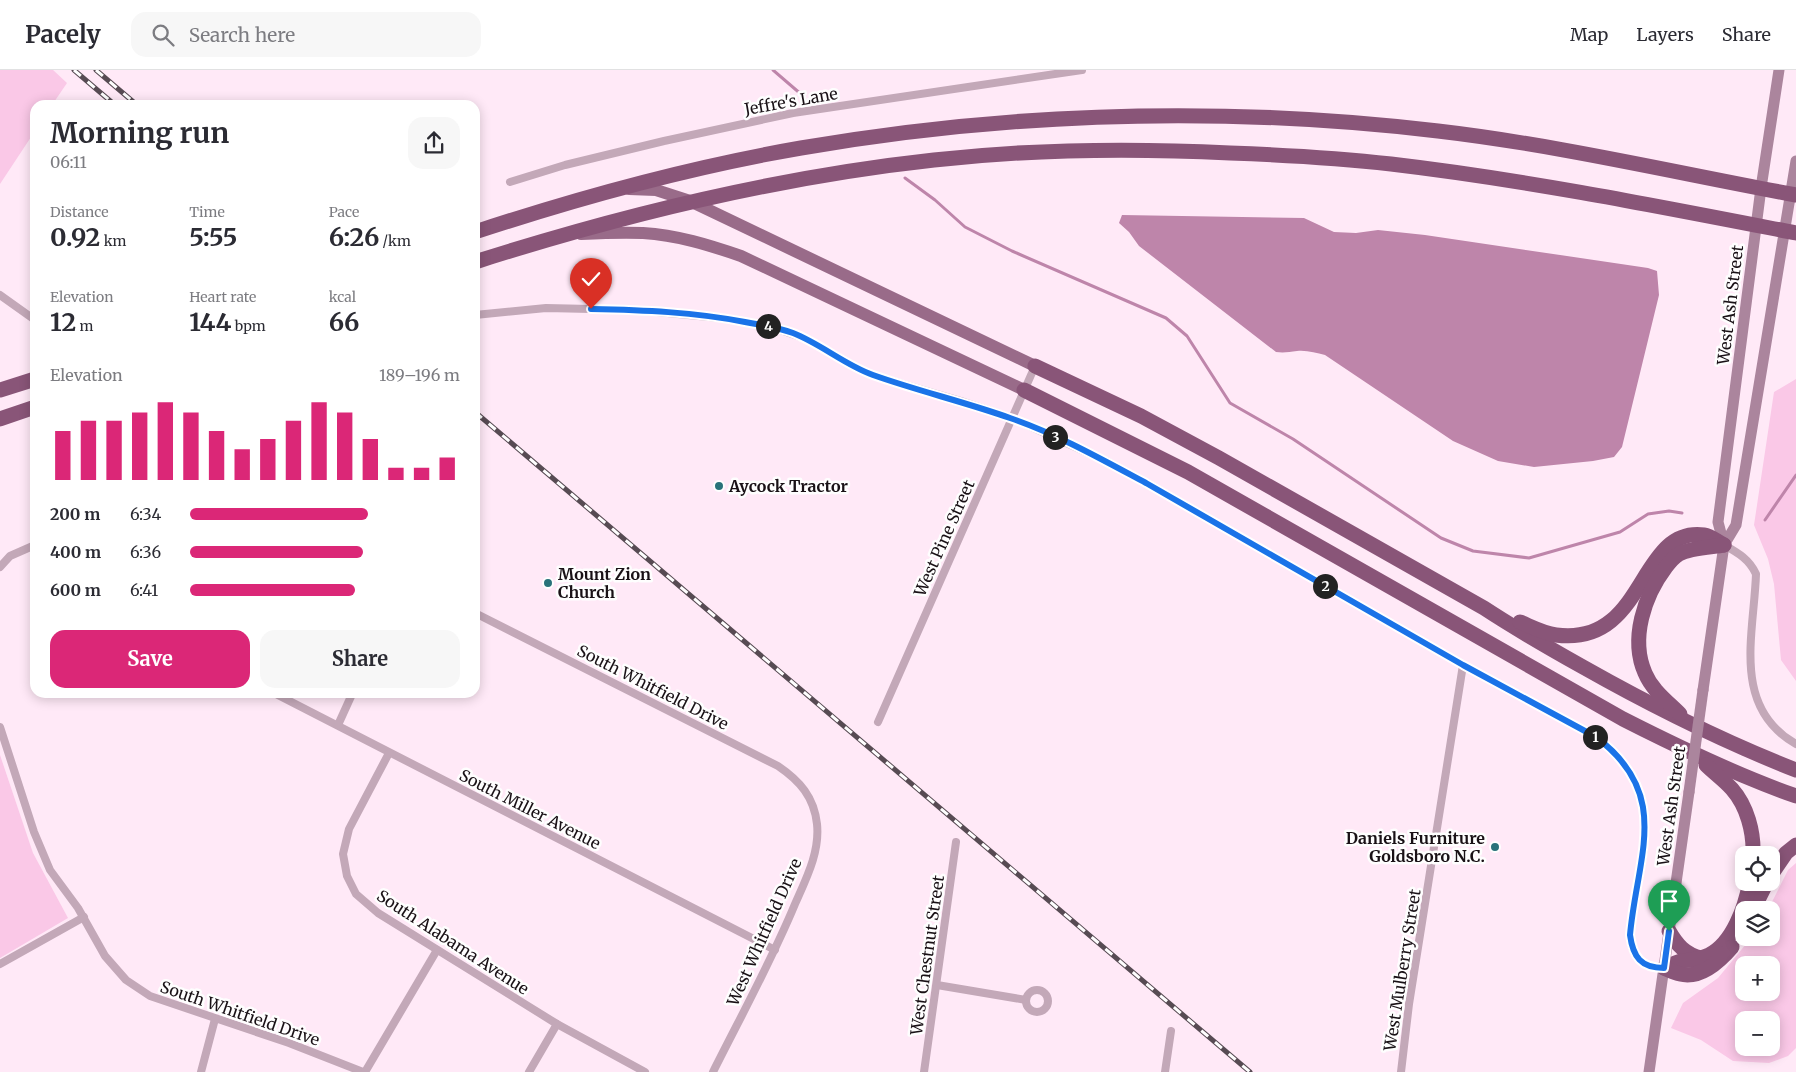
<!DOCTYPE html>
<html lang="en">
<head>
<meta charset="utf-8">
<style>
  body { margin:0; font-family:Merriweather,serif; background:#f7f7f7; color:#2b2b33; height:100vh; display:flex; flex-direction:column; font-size:19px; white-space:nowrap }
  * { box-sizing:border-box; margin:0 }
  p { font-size:16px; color:#7c7c81 }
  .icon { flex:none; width:28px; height:28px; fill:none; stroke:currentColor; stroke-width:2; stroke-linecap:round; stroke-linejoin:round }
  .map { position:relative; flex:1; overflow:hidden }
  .sheet { position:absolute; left:30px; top:30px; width:450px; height:598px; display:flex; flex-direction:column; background:#fff; border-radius:15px; box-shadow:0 2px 12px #0003 }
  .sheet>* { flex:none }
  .fabs { position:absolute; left:1735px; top:776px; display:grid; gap:10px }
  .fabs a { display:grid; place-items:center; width:45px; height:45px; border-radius:10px; background:#fff; box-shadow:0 2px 12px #0003; font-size:25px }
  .pin { position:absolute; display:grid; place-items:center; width:42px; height:42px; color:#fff; margin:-51px -21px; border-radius:50% 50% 50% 0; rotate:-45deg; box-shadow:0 0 5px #0007 }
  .pin .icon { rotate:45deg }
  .km { position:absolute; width:25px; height:25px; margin:-12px; border-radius:50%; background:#222; color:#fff; font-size:14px; line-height:25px; text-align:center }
  .round { display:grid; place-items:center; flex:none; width:52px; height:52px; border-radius:15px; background:#f7f7f7 }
  .head { display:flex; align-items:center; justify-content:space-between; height:85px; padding:0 20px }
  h1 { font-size:28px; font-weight:700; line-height:38px }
  .metrics { display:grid; grid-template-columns:repeat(3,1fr); gap:8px; height:85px; padding:5px 20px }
  .metrics div { display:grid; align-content:center }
  .metrics b { font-size:25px; font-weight:700 }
  .metrics small { font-size:14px; font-weight:400 }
  .metrics p { font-size:14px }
  .chart { height:140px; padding:10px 20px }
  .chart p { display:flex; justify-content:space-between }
  .chart svg { width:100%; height:90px; margin-top:5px; stroke:#db2777; stroke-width:6 }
  .action { display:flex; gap:10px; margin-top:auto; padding:10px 20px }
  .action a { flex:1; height:58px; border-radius:15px; background:#db2777; color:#fff; font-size:20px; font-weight:700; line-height:58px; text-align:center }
  .action a+a { background:#f7f7f7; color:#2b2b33 }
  ul { padding:0 20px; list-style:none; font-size:16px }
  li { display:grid; grid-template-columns:80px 60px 1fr; align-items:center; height:38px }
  li i { height:12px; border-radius:6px; background:#db2777 }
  header { display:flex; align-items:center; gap:30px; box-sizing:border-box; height:70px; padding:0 25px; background:#fff; border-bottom:1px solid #e1e1e2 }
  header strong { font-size:24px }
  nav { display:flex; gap:28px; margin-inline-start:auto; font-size:18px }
  .search { width:350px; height:45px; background:#f7f7f7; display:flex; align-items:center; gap:12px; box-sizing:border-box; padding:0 18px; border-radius:15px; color:#7c7c81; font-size:19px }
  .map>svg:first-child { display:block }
</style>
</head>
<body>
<header>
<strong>Pacely</strong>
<div class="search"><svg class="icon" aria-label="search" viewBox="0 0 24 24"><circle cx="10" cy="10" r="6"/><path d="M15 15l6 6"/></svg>Search here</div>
<nav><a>Map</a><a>Layers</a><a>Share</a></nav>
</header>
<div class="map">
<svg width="1796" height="1002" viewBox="0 0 1796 1002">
  <rect width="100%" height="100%" fill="#ffe9f7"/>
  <!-- green -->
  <g fill="#fac8e7" fill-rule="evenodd">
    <polygon points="0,0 53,0 67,13 52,35 35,35 35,61 0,114"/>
    <polygon points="1796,309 1796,611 1781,590 1774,514 1768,489 1754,455 1774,322"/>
    <polygon points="0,685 33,783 68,848 0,888"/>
    <path d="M1796,793v185l-8,8 -19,7 -36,-2 -32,-21 -30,-12 12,-25 35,-25 33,-40h20v-28h-3l20,-40zM1744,895h27v27h-27zM1744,950h27v28h-27z"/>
  </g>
  <!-- water -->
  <path fill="#be85aa" d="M1122,145l182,3 30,14 22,1 22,-3 47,5 223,33 9,3 2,24 -37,152 -8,10 -21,4 -59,6 -36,-6 -45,-20 -128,-86c-9,-2 -18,-5 -28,-4 -8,1 -13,2 -21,1l-137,-106 -10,-14 -10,-9z"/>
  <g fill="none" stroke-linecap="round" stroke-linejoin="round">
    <!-- stream -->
    <g stroke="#be85aa" stroke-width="3">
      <polyline points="773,0 802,25"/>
      <polyline points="905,108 935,130 965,157 1012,181 1166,248 1187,266 1230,333 1293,369 1441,468 1473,481 1529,488 1620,462 1648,444 1669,441 1682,443"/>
      <polyline points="1765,450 1796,405"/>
    </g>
    <!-- street -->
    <g stroke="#c3a8b8" stroke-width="8">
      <polyline points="510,112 565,95 664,71 793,43 1082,0"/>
      <polyline points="0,225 35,250"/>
      <path d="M475,245l71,-7 90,2 94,9 42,8 37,13 43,25 20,10 89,26 51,17 96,44 39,21 316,182 133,72c24,18 43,40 47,71 6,32 -4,66 -9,98 -2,13 -6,28 -2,41 5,16 17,21 32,21"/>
      <path d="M1724,475c14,8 25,14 32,29 -2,60 -25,133 40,170"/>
      <polyline points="0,497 10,486 35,475"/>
      <path d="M475,543l303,153c22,15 36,31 39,58 3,28 -11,55 -22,80 -24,58 -54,112 -82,168"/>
      <polyline points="272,622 775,880"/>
      <polyline points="878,652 1035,296"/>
      <polyline points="338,655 353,622"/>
      <polyline points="0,657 34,762 50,800 78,838 105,886 126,910 150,926 289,973 363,1002"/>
      <polyline points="389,683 349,759 343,784 347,806 356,824 378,843 557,954 645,1002"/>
      <polyline points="0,894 84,847"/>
      <polyline points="937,915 1026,930"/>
      <circle cx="1037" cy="931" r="11"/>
      <polyline points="201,1002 215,949"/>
      <polyline points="365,1002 437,880"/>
      <polyline points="529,1002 557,954"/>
      <polyline points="924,1002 956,772"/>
      <polyline points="1165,1002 1171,961"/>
      <polyline points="1401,1002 1409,934 1463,595"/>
    </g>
    <!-- secondary -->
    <g stroke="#ab859d" stroke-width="11">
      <polyline points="1724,475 1718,452 1761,118 1779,0"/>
      <polyline points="1703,620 1724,475 1736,455 1796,91"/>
      <polyline points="1649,1002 1689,722"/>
    </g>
    <!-- primary -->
    <g stroke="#996b89" stroke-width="12">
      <polyline points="629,119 656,120 690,131 1035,296"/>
      <path d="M581,164c20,-1 41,-2 62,-1 34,2 66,12 98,23l283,134"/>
    </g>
    <!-- highway -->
    <g stroke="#895578" stroke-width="15">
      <path d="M475,162c106,-35 216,-65 326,-84 210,-36 426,-42 637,-17 120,14 239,42 358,64"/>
      <path d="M475,192c150,-48 303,-85 459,-102 99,-11 197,-12 296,-7 54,2 108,5 161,11 136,16 271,43 405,69"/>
      <path d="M1035,296l106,50 78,42 265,150c32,21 65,40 99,59 69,39 139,74 213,103"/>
      <polyline points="0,320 35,309"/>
      <path d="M1024,320l164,82 435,247c57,29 113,56 173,77"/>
      <polyline points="0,349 35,337"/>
      <path d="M1520,552c12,5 23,11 36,13 91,12 81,-109 148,-100 7,1 14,7 20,10"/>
      <path d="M1680,644c-13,-13 -28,-24 -35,-41 -15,-34 -1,-77 21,-106 3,-4 8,-10 13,-13 10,-6 33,-7 45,-9"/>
      <path d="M1706,695c8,8 18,15 26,24 15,17 22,43 21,66"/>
      <polyline points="1771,805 1786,783 1796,775"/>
      <polyline points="1753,840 1767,812"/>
      <path d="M1669,861c8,14 16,23 32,27"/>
      <path d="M1664,898c6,-2 12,-6 18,-7 9,-1 19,-2 27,-6 24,-12 36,-48 41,-73"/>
      <path d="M1664,898c5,2 11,5 16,6 20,5 40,-13 52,-27"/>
    </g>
    <defs>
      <g id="rail">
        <polyline points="74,0 115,35"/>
        <polyline points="96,0 137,35"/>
        <polyline points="475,342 1250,1002"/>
      </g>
    </defs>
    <!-- rail casing -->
    <use href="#rail" stroke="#574b53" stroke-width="5"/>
    <!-- rail -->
    <use href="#rail" stroke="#fefefe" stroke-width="3" stroke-dasharray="9" stroke-linecap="butt"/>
    <!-- secondary-bridge -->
    <polyline stroke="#ab859d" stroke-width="11" points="1689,722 1703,620"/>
  </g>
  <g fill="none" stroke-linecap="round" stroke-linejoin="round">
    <defs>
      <path id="route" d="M591,239c52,1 103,3 154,13 16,3 32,5 48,11 28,11 52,32 80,42 45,16 92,27 137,43 47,16 93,42 136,65l317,182 133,72c77,58 41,119 34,198 3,22 11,33 34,33l5,-37"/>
    </defs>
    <!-- route casing -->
    <use href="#route" stroke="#fff" stroke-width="10"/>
    <!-- route -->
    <use href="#route" stroke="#1a73e8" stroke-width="6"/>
  </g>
  <!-- markers -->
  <g fill="#29727a" stroke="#fefefe" stroke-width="2">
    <circle cx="719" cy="416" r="5"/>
    <circle cx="548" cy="513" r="5"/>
    <circle cx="1495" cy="777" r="5"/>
  </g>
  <g text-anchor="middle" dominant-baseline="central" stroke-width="5" stroke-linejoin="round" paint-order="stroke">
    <!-- street labels -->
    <g font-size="16" fill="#191116" stroke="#fefefe">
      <text transform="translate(791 31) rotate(-10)">Jeffre's Lane</text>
      <text transform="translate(1730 235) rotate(-83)">West Ash Street</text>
      <text transform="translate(944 468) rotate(-66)">West Pine Street</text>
      <text transform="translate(653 617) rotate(27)">South Whitfield Drive</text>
      <text transform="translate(1671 736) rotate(-82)">West Ash Street</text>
      <text transform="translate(530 739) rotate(27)">South Miller Avenue</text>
      <text transform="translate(764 862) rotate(-66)">West Whitfield Drive</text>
      <text transform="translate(453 872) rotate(33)">South Alabama Avenue</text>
      <text transform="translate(927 885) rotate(-82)">West Chestnut Street</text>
      <text transform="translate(1402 900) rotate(-81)">West Mulberry Street</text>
      <text transform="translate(240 943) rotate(19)">South Whitfield Drive</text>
    </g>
    <!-- poi labels -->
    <g font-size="16" font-weight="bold" fill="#191116" stroke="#fefefe" text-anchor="start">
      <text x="729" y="416">Aycock Tractor</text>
      <text x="558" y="504">Mount Zion<tspan x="558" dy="18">Church</tspan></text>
      <text x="1485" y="768" text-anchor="end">Daniels Furniture<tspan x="1485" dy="18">Goldsboro N.C.</tspan></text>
    </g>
  </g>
</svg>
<div class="fabs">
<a><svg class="icon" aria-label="locate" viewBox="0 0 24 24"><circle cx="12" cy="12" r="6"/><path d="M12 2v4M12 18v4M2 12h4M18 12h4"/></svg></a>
<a><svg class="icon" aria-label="layers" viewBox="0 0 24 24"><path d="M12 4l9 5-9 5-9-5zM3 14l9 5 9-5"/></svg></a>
<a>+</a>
<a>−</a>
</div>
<div class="pin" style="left:1669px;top:861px;background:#1e9e55"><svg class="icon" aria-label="arrive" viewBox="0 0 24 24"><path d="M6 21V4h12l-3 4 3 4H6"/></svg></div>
<div class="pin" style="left:591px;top:239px;background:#d93025"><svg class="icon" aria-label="check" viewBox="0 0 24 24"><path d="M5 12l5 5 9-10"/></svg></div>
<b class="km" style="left:1595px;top:667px">1</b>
<b class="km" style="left:1325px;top:516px">2</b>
<b class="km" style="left:1055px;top:367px">3</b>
<b class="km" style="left:768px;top:256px">4</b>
<section class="sheet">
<div class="head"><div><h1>Morning run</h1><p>06:11</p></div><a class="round"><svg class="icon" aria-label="share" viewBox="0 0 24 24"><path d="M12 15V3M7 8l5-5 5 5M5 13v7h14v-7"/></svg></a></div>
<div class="metrics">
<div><p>Distance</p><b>0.92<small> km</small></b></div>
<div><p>Time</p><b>5:55</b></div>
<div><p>Pace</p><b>6:26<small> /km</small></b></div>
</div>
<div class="metrics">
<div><p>Elevation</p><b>12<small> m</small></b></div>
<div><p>Heart rate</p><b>144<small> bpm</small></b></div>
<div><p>kcal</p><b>66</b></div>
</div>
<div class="chart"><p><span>Elevation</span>189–196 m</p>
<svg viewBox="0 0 160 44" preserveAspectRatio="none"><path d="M5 44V20M15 44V15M25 44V15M35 44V11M45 44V6M55 44V11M65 44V20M75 44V29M85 44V24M95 44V15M105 44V6M115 44V11M125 44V24M135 44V38M145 44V38M155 44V33"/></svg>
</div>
<ul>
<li><b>200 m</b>6:34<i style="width:66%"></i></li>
<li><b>400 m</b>6:36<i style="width:64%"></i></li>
<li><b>600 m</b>6:41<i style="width:61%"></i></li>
</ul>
<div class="action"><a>Save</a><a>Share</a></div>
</section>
</div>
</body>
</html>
